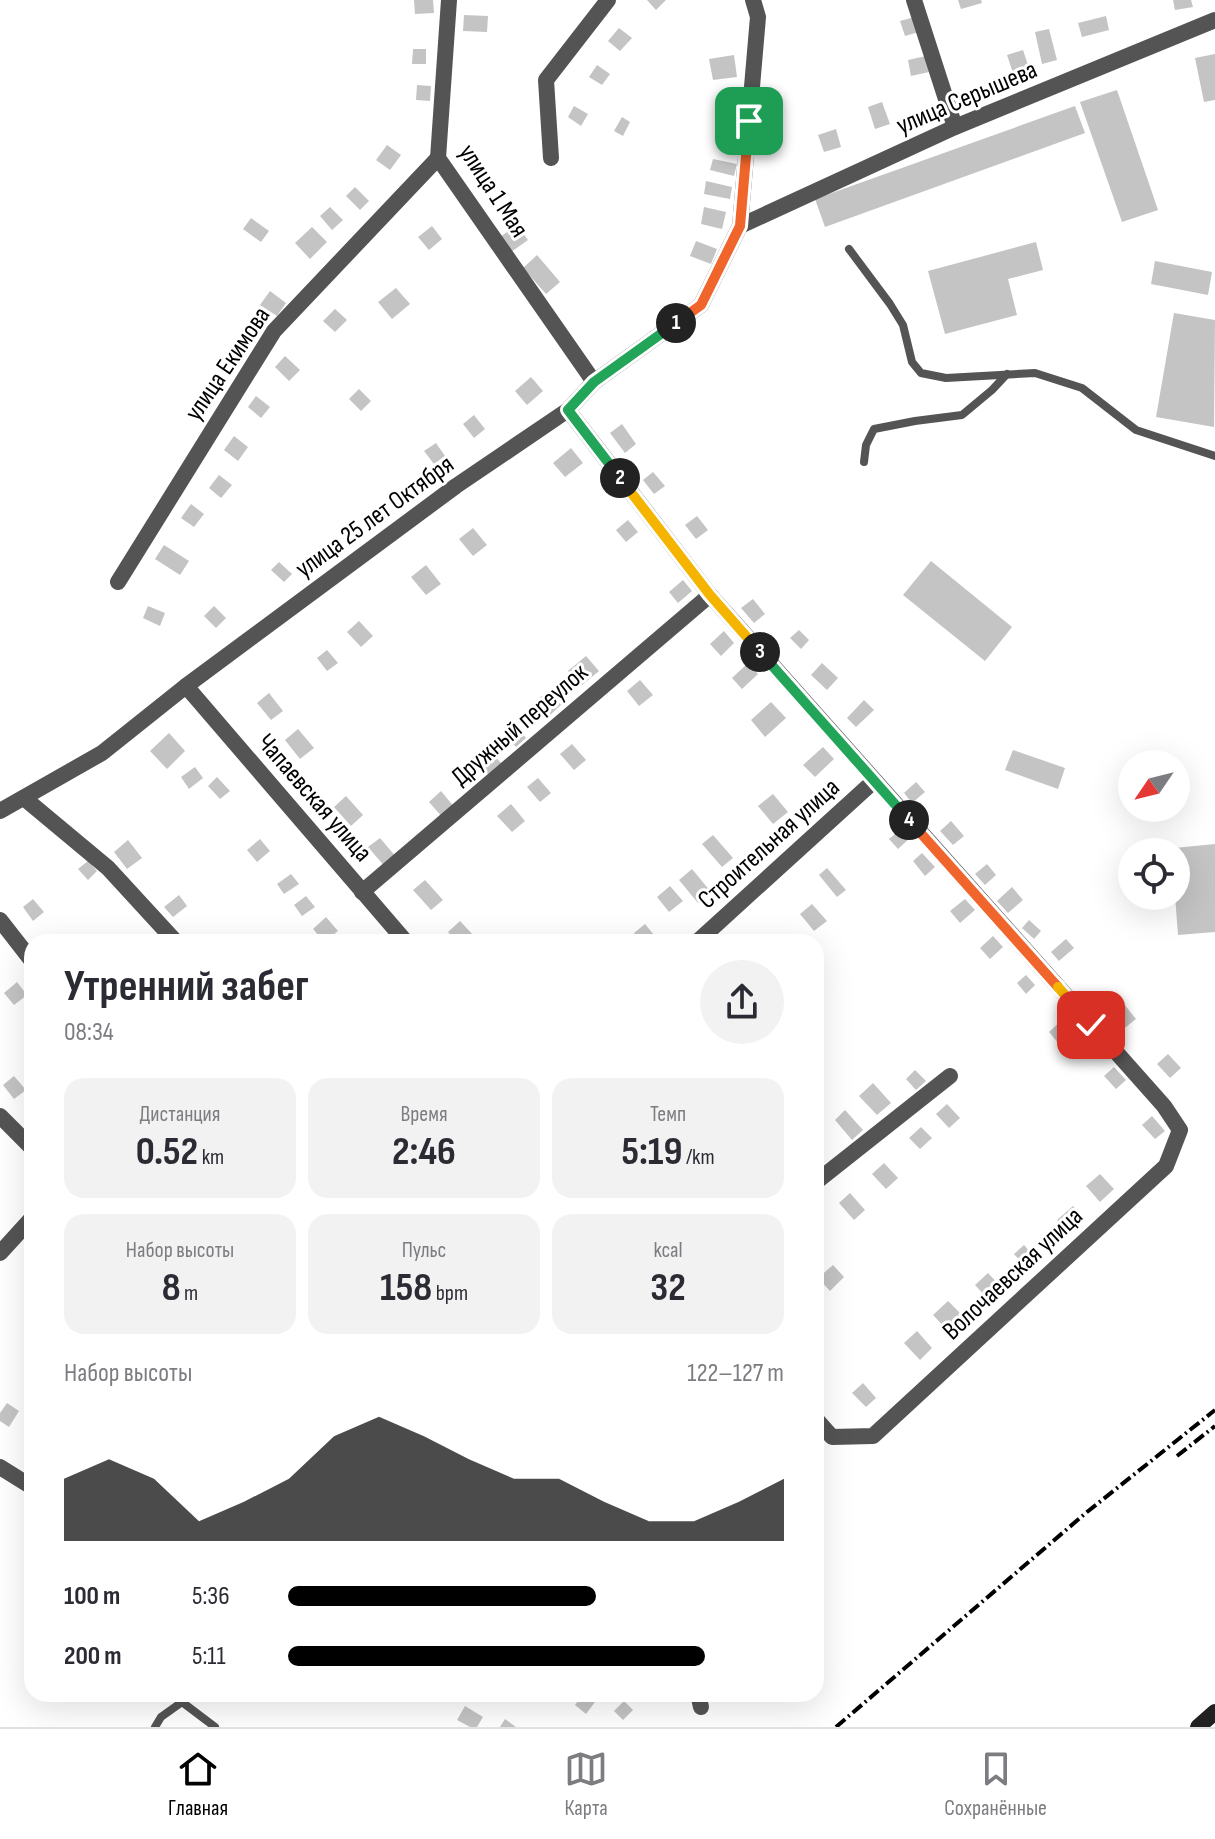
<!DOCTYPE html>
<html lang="ru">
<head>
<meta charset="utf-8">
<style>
  body { margin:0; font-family:"Sofia Sans Condensed",sans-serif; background:#f2f2f3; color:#2b2b33; height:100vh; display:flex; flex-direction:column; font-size:30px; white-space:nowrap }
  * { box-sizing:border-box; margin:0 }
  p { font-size:26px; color:#7c7c81 }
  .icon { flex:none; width:44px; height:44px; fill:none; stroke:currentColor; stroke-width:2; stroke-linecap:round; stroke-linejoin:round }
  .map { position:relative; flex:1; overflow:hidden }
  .side { position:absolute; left:24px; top:934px; width:800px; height:768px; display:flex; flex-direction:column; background:#fff; border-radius:24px; box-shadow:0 8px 32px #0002 }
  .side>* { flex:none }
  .needle { width:52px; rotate:235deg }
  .controls { position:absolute; left:1118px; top:750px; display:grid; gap:16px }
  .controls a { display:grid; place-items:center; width:72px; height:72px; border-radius:50%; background:#fff; box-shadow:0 8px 32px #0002; font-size:40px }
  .pin { position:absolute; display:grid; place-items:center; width:68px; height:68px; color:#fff; margin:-34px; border-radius:16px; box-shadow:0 4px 12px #0006 }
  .km { position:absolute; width:40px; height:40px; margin:-20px; border-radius:50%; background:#222; color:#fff; font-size:22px; line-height:40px; text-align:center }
  .round { display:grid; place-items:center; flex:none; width:84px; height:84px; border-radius:42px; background:#f2f2f3 }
  .head { display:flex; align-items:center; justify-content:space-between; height:136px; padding:0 40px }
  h1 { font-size:44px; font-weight:700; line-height:60px }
  .metrics { display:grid; grid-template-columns:repeat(3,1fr); gap:12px; height:136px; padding:8px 40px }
  .metrics div { display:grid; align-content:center; border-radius:20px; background:#f2f2f3; text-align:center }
  .metrics b { font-size:40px; font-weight:700 }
  .metrics small { font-size:22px; font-weight:400 }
  .metrics p { font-size:22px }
  .chart { height:224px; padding:16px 40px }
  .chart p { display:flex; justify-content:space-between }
  .chart svg { width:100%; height:144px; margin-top:8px; fill:#000; opacity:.7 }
  ul { padding:0 40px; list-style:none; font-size:26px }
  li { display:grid; grid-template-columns:128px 96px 1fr; align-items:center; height:60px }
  li i { height:20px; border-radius:10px; background:#000 }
  .tabs { display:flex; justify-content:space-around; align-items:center; height:112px; border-top:2px solid #e1e1e2; background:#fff; font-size:22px; color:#7c7c81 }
  .tabs a { display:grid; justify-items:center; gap:4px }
  .tabs .selected { color:#000 }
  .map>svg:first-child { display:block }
</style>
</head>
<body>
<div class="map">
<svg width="1215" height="1727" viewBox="0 0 1215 1727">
  <rect width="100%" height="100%" fill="#fff"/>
  <!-- building -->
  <g fill="#c4c4c4">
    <polygon points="414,0 433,0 434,13 415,14"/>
    <polygon points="647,0 666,0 656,10"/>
    <polygon points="958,0 981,0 982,3 961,9"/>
    <polygon points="1173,0 1191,0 1193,7 1175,10"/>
    <polygon points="464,15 488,16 487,32 463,31"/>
    <polygon points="1106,16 1109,30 1082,37 1078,23"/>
    <polygon points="915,17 919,32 905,36 900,21"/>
    <polygon points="619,28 632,38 620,51 608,41"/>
    <polygon points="1049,29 1057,60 1042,64 1035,32"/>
    <polygon points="413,49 426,49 426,64 412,64"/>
    <polygon points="1023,50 1030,71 1014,76 1007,55"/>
    <polygon points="1215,54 1215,100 1204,102 1195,58"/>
    <polygon points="734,55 737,77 713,80 709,59"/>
    <polygon points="926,56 929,72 911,76 908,60"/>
    <polygon points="597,65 610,74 602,85 589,77"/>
    <polygon points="417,85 431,86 430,101 416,100"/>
    <polygon points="1117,90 1158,210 1122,222 1080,102"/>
    <polygon points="720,101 740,105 737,121 717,116"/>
    <polygon points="882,102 890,124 875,129 868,107"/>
    <polygon points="574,106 588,114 581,126 568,117"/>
    <polygon points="1075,106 1085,133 825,227 815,199"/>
    <polygon points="622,117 630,122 623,136 614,131"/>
    <polygon points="836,129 841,147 824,152 818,135"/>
    <polygon points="387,145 401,155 390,170 376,160"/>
    <polygon points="713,159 737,164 734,176 710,170"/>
    <polygon points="706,181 732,187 730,199 704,194"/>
    <polygon points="355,187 369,201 360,210 346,196"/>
    <polygon points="330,207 343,220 332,230 320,216"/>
    <polygon points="704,207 726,212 722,229 701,224"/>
    <polygon points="251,218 269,231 261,242 243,229"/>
    <polygon points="517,225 528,240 511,252 500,237"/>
    <polygon points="432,226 442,239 429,250 418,237"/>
    <polygon points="312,227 327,242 310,259 295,243"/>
    <polygon points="696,241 717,249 711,264 690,256"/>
    <polygon points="1036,242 1043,270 1008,279 1017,315 945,334 928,271"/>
    <polygon points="537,255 560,282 546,294 523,268"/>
    <polygon points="1155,261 1212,272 1208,295 1151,284"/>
    <polygon points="396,288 410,304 392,319 378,302"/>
    <polygon points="270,291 286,303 277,316 260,305"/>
    <polygon points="335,309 347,320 335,332 323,321"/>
    <polygon points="1174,313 1215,320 1214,427 1156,417"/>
    <polygon points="285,356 300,370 289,381 275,367"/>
    <polygon points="531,377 543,391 527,405 515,391"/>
    <polygon points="359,389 371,401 361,411 349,399"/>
    <polygon points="256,396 270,407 261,418 248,407"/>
    <polygon points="474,415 485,429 474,438 463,424"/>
    <polygon points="622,424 636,444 625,453 610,433"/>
    <polygon points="234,436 248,447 238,461 224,450"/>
    <polygon points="436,443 445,456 434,464 424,451"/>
    <polygon points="571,448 583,463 565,477 553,463"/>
    <polygon points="653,472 665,486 654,494 643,480"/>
    <polygon points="219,475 232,485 221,498 209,488"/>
    <polygon points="191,504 204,514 194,527 181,518"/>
    <polygon points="697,516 708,530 696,539 685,525"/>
    <polygon points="628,520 638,532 626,542 616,530"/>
    <polygon points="473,528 487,545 473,556 459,539"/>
    <polygon points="164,545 189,561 180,575 155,559"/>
    <polygon points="931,561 1012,627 985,661 903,595"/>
    <polygon points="279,562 292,574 284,582 271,570"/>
    <polygon points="426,565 441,584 426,595 411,577"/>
    <polygon points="683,580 692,591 678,603 669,592"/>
    <polygon points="753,599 765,614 754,623 741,608"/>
    <polygon points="148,606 165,613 160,626 143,618"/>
    <polygon points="214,606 226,618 216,628 204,616"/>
    <polygon points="359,621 373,636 361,647 347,632"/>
    <polygon points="799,630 809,640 801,649 790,638"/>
    <polygon points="724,631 734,643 721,656 710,644"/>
    <polygon points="327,650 338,663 327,671 317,658"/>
    <polygon points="586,656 599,671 581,686 568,671"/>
    <polygon points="748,663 758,674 742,689 732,678"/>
    <polygon points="822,663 838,678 827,690 811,675"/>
    <polygon points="640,680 653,695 639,706 627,691"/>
    <polygon points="549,690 561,705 550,715 537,700"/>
    <polygon points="269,693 283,711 271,720 257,703"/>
    <polygon points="864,700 874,710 856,727 847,718"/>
    <polygon points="771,702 786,718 765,737 751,720"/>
    <polygon points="515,725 526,738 516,747 505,734"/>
    <polygon points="298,729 314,748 300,759 285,740"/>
    <polygon points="169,733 185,751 167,769 150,751"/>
    <polygon points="572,744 586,760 574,770 560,754"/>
    <polygon points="823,747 834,759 815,777 803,765"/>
    <polygon points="489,749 501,763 488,774 476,760"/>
    <polygon points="1013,750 1065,768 1058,789 1005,770"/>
    <polygon points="195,767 203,778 189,789 181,777"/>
    <polygon points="217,777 230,791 220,799 208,786"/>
    <polygon points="538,778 551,793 540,802 527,787"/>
    <polygon points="916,782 925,792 912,803 904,793"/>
    <polygon points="441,791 455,808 443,818 429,802"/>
    <polygon points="773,794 788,812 773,824 758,806"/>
    <polygon points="346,796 363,815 351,826 334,807"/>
    <polygon points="511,804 525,821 512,832 497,816"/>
    <polygon points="951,821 964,836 953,845 940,831"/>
    <polygon points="901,829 910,838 898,849 889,839"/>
    <polygon points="713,835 733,858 722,867 702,844"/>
    <polygon points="380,838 397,858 386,868 368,847"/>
    <polygon points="260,839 270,851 257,862 247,850"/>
    <polygon points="128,840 142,858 127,869 114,852"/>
    <polygon points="1215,844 1215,932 1178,935 1175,896 1176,896 1176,852 1154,852 1154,850"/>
    <polygon points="922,853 935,867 925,876 913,861"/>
    <polygon points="88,861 97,871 88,880 78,869"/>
    <polygon points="987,864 996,875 985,885 975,874"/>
    <polygon points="827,868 846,890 837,897 819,875"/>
    <polygon points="692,869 711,892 698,903 679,880"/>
    <polygon points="291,874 299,884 284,894 277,884"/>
    <polygon points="425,880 443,900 431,910 413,890"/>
    <polygon points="670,886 683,901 669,912 657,897"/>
    <polygon points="1012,887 1023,900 1008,913 997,901"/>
    <polygon points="179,895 187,906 173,917 164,907"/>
    <polygon points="306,896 315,907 302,916 294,905"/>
    <polygon points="33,899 44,912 33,921 23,907"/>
    <polygon points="965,899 975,910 960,923 950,911"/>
    <polygon points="812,904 827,921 814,931 800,914"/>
    <polygon points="326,917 338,931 324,942 313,929"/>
    <polygon points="1029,920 1041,931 1034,939 1022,928"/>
    <polygon points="460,921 475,937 470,942 457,942 448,932"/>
    <polygon points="645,924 654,935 646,942 641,942 634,933"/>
    <polygon points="623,934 629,942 613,942"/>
    <polygon points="993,936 1003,947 990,959 980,948"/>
    <polygon points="1066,939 1074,948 1059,961 1051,952"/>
    <polygon points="1026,975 1035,985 1026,994 1017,983"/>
    <polygon points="17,982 27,995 14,1005 4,993"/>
    <polygon points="1120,999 1136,1019 1121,1031 1105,1012"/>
    <polygon points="1067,1015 1078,1027 1059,1044 1049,1032"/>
    <polygon points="1168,1054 1181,1068 1170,1078 1157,1064"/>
    <polygon points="1114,1067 1126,1080 1116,1089 1104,1076"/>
    <polygon points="915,1070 926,1081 916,1090 906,1079"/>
    <polygon points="14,1076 26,1090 14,1099 3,1085"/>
    <polygon points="873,1083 891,1103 877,1115 859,1096"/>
    <polygon points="947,1104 960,1118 949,1128 936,1114"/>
    <polygon points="845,1110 863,1130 852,1140 835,1120"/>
    <polygon points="1152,1116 1165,1131 1155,1139 1142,1125"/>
    <polygon points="921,1127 932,1138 920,1149 909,1138"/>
    <polygon points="884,1163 898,1178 886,1189 872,1174"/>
    <polygon points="1100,1174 1114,1189 1100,1202 1086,1186"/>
    <polygon points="850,1193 865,1210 854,1220 839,1203"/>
    <polygon points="1073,1206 1083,1217 1067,1231 1057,1220"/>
    <polygon points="1024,1245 1034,1256 1024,1265 1014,1254"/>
    <polygon points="833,1265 844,1277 830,1291 818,1278"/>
    <polygon points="988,1273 1001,1287 988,1299 975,1285"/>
    <polygon points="948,1301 964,1317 948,1331 933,1315"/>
    <polygon points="917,1331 932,1348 920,1360 904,1343"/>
    <polygon points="863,1383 876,1398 866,1407 852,1393"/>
    <polygon points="7,1403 19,1411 9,1427 0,1421 0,1413"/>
    <polygon points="583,1694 601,1694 586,1714 575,1705"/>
    <polygon points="624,1701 633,1710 623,1720 614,1711"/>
    <polygon points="465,1706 483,1717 477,1727 470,1727 457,1720"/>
    <polygon points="505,1719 516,1727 500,1727"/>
  </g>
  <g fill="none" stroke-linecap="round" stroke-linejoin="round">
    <!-- lane -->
    <g stroke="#545454" stroke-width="8">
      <polyline points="849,249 890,304 903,325 912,362 921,373 946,378 1035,373 1082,388 1136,430 1215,456"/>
      <polyline points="864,462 866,445 874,429 915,421 962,415 992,390 1007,374"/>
      <polyline points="155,1727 161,1717 182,1702 215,1727"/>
    </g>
    <!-- street -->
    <g stroke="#545454" stroke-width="16">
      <polyline points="449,0 438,158 594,382"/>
      <polyline points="914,0 955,127"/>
      <polyline points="551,158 546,80 608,0"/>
      <polyline points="740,226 955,127 1215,20"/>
      <polyline points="568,410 710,595 1164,1106 1180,1130 1166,1166 873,1436 832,1437 816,1419"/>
      <polyline points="118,582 274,331 438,158"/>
      <polyline points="186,686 406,942"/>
      <polyline points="24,798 108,868 176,942"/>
      <polyline points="0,811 102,753 186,686 456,486 568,410 594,382 701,305 740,226 758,17 753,0"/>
      <polyline points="362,892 710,595"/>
      <polyline points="0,920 32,961"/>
      <polyline points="697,942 874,781"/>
      <polyline points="0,1116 32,1148"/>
      <polyline points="816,1182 950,1076"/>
      <polyline points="0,1253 32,1218"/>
      <polyline points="0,1467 32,1487"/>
      <polyline points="698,1694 701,1707"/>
    </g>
    <!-- secondary -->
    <polyline stroke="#212121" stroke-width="16" points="1198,1727 1215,1712"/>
    <!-- rail -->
    <g stroke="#000" stroke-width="4" stroke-dasharray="12 4 2 4" stroke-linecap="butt">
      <polyline points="1177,1456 1215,1426"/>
      <polyline points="836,1727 1087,1512 1215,1410"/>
    </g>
  </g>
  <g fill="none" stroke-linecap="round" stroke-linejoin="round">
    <defs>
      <polyline id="split-1" points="676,323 701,305 740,226 749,121"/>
      <polyline id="split-2" points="620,478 568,410 594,382 676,323"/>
      <polyline id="split-3" points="620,478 710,595 760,652"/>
      <polyline id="split-4" points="760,652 909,820"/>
      <polyline id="split-5" points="909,820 1058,987"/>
      <polyline id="split-6" points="1058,987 1091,1025"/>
    </defs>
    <!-- split-1 casing -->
    <use href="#split-1" stroke="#fff" stroke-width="16"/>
    <!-- split-2 casing -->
    <use href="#split-2" stroke="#fff" stroke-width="16"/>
    <!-- split-3 casing -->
    <use href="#split-3" stroke="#fff" stroke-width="16"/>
    <!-- split-4 casing -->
    <use href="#split-4" stroke="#fff" stroke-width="16"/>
    <!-- split-5 casing -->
    <use href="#split-5" stroke="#fff" stroke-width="16"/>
    <!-- split-6 casing -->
    <use href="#split-6" stroke="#fff" stroke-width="16"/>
    <!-- split-1 -->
    <use href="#split-1" stroke="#f0652b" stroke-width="10"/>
    <!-- split-2 -->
    <use href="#split-2" stroke="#22a559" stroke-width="10"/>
    <!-- split-3 -->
    <use href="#split-3" stroke="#f5b400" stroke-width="10"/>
    <!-- split-4 -->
    <use href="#split-4" stroke="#22a559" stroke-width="10"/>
    <!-- split-5 -->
    <use href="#split-5" stroke="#f0652b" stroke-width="10"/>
    <!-- split-6 -->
    <use href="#split-6" stroke="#f5b400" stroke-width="10"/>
  </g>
  <g text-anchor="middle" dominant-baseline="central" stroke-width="6" stroke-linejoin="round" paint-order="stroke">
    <!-- street labels -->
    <g font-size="26" fill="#000" stroke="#fff">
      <text transform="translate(967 98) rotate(-23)">улица Серышева</text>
      <text transform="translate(493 191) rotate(57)">улица 1 Мая</text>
      <text transform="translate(228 364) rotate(-56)">улица Екимова</text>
      <text transform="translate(375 517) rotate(-36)">улица 25 лет Октября</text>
      <text transform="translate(520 725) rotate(-41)">Дружный переулок</text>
      <text transform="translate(314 798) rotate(49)">Чапаевская улица</text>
      <text transform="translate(769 844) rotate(-42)">Строительная улица</text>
      <text transform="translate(1013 1274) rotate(-43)">Волочаевская улица</text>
    </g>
  </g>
</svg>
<div class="controls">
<a><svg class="needle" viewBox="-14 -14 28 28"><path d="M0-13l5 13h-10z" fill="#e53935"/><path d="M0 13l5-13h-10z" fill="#7c7c81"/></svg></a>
<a><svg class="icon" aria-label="locate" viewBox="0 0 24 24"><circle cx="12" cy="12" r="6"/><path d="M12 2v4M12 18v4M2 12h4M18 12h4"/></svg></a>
</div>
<div class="pin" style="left:749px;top:121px;background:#1e9e55"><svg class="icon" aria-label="arrive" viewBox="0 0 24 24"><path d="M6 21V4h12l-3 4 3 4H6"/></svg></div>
<div class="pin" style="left:1091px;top:1025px;background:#d93025"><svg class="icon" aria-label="check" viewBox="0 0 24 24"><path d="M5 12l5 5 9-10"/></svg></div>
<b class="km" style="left:676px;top:323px">1</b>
<b class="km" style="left:620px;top:478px">2</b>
<b class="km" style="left:760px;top:652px">3</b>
<b class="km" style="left:909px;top:820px">4</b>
<section class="side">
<div class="head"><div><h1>Утренний забег</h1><p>08:34</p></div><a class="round"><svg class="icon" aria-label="share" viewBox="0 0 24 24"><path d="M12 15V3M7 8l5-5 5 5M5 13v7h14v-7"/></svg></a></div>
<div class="metrics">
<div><p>Дистанция</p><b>0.52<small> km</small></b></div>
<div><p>Время</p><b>2:46</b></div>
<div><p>Темп</p><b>5:19<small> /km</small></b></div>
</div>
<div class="metrics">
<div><p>Набор высоты</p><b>8<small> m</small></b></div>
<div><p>Пульс</p><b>158<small> bpm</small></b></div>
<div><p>kcal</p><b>32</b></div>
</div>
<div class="chart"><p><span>Набор высоты</span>122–127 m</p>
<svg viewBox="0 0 160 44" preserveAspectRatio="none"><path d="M0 44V25L10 19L20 25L30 38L40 32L50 25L60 12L70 6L80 12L90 19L100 25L110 25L120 32L130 38L140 38L150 32L160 25V44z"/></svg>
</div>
<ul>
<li><b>100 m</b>5:36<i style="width:62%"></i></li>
<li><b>200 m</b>5:11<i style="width:84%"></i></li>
</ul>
</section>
</div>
<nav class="tabs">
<a class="selected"><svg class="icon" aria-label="home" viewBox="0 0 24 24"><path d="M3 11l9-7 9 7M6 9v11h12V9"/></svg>Главная</a>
<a><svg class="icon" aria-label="map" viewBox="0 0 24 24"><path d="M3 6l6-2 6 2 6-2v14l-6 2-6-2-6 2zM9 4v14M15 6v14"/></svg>Карта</a>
<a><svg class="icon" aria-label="saved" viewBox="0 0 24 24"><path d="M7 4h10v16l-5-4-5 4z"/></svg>Сохранённые</a>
</nav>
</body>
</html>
